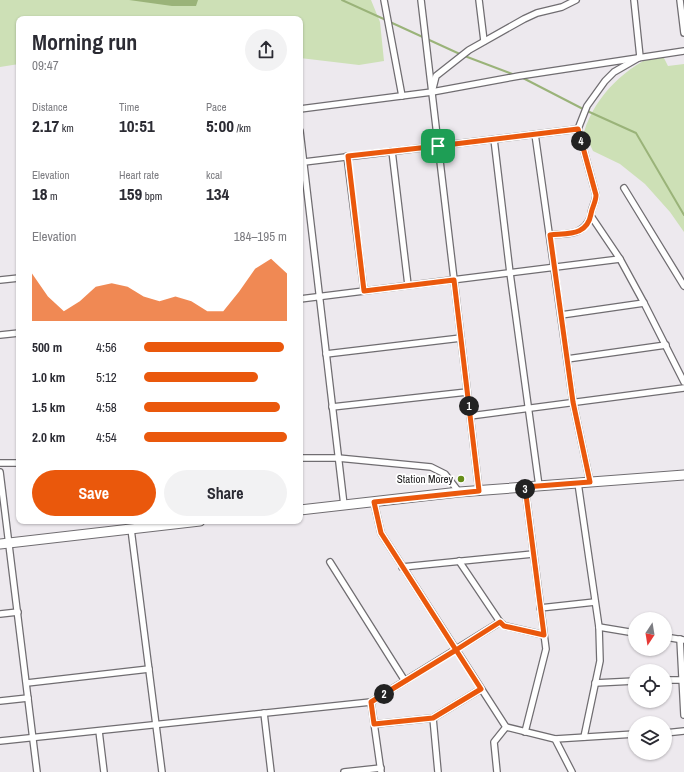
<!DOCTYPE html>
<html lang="en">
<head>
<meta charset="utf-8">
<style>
  body { margin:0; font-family:"Archivo Narrow",sans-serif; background:#f2f2f3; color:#2b2b33; height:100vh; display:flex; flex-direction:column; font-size:15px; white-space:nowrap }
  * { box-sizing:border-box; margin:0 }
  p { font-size:13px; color:#7c7c81 }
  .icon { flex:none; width:22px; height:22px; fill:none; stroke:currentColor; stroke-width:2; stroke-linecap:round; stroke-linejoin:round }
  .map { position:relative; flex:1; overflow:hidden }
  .sheet { position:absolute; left:16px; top:16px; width:287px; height:508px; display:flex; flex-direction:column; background:#fff; border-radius:8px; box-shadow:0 1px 3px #0004 }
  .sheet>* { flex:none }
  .needle { width:26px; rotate:192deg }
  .fabs { position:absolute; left:628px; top:612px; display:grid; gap:8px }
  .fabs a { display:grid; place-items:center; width:44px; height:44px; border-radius:50%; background:#fff; box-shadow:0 1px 3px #0004; font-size:20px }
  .pin { position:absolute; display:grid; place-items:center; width:34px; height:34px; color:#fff; margin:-17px; border-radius:8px; box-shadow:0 2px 6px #0006 }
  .km { position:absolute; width:20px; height:20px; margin:-10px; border-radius:50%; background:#222; color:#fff; font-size:11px; line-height:20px; text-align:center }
  .round { display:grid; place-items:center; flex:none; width:42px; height:42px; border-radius:21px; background:#f2f2f3 }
  .overview { display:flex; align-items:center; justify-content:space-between; height:68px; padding:0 16px }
  h1 { font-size:22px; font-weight:700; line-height:30px }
  .metrics { display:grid; grid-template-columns:repeat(3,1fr); gap:6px; height:68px; padding:4px 16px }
  .metrics div { display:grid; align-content:center }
  .metrics b { font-size:17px; font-weight:700 }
  .metrics small { font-size:11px; font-weight:400 }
  .metrics p { font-size:11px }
  .chart { height:112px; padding:8px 16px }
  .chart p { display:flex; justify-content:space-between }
  .chart svg { width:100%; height:72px; margin-top:4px; fill:#ea580c; opacity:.7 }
  .primary-button { display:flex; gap:8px; margin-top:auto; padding:8px 16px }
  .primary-button a { flex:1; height:46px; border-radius:24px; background:#ea580c; color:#fff; font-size:16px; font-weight:700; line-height:46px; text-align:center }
  .primary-button a+a { background:#f2f2f3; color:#2b2b33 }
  ul { padding:0 16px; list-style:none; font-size:13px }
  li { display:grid; grid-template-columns:64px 48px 1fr; align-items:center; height:30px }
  li i { height:10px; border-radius:5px; background:#ea580c }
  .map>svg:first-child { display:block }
</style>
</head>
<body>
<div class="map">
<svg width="684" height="772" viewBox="0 0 684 772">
  <rect width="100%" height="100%" fill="#ede9ee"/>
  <!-- green -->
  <g fill="#cde0b6">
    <polygon points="0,0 371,0 380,22 384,61 359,65 300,58 300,19 19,19 19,64 0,67"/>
    <path d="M661,52l7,14 16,-2v168l-14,-20 -25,-28 -25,-20 -27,-13 -9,-19c12,-38 42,-65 77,-80z"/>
  </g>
  <!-- water -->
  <polygon fill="#9ab379" points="129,0 198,0 196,6 172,6"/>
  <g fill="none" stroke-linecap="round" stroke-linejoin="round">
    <!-- stream -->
    <g stroke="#9ab379" stroke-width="2">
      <polyline points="342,0 386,20"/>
      <polyline points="390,22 462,55 515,75"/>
      <polyline points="521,77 585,110 636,133 684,215"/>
    </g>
    <defs>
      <g id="street">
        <polyline points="384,0 402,96"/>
        <polyline points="421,0 479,491"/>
        <polyline points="479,0 484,41"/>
        <path d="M634,0l6,57 -26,15 -9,9 -18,25 -9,23 18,66c0,7 -6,15 -5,21l29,43 24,44 40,79"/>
        <polyline points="680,0 684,33"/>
        <polyline points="433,88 436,76 469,50 524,19 537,13 562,7 576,0"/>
        <polyline points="300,109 432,92 519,76 684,51"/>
        <polyline points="300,131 344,505"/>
        <polyline points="535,134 573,402 590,482"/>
        <polyline points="494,139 510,273 539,486"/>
        <polyline points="392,151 408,285"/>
        <polyline points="347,156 364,291"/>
        <polyline points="304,162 578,129"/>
        <polyline points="624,188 684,286"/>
        <path d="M550,235c19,-2 33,1 41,-19"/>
        <polyline points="0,280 19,278"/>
        <polyline points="300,299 620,259"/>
        <polyline points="561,315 644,303"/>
        <polyline points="0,335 19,333"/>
        <polyline points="326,354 461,338"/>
        <polyline points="567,359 666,345"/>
        <polyline points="332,407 467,392"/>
        <polyline points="470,416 684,388"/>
        <polyline points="300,458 338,458 431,467 445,474 459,492"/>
        <polyline points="0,463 19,463"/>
        <polyline points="0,472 37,772"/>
        <polyline points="578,483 599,627 600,661 584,737"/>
        <polyline points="374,502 381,533 506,727 555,739 572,772"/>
        <polyline points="131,529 162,772"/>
        <polyline points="459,561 500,622 505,626 544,635"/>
        <polyline points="330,562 405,681"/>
        <polyline points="402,567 533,554"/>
        <polyline points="540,608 595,602"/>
        <polyline points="0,614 18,612"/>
        <polyline points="599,627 635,633"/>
        <polyline points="665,637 684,640"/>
        <polyline points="680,639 684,715"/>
        <polyline points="665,680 682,680"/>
        <polyline points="27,683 149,669"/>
        <polyline points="595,683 635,681"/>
        <polyline points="0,701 28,698"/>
        <polyline points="371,702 381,772"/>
        <polyline points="264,713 271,772"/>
        <polyline points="433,718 438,772"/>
        <polyline points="375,724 433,718 481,689"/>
        <polyline points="99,731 104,772"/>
        <polyline points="525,732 546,649 525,487"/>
        <polyline points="665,733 684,731"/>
        <polyline points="555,739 635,734"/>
        <polyline points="0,741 371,702 500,622"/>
        <polyline points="344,772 381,768"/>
        <polyline points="497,772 494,742 506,727"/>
      </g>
      <g id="primary">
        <polyline points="300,510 459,492 684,475"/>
        <polyline points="0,544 200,521"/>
      </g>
    </defs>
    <!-- street casing -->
    <use href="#street" stroke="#706d71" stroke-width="8"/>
    <!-- primary casing -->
    <use href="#primary" stroke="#706d71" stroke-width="11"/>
    <!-- street -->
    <use href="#street" stroke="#fff" stroke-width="5.5"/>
    <!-- primary -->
    <use href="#primary" stroke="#fff" stroke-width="9"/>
  </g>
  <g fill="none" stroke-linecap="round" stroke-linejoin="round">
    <defs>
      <path id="route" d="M438,146l-90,10 16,135 90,-11 25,211 -105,11 7,31 75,117 -85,52 3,22 59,-6 48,-29 -25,-39 44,-28 4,4 40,9 -19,-148 65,-5 -17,-80 -23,-167c18,-2 37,1 41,-21 1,-7 5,-12 5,-19l-18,-66 -140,17"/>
    </defs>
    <!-- route casing -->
    <use href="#route" stroke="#fff" stroke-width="8"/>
    <!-- route -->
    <use href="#route" stroke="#ea580c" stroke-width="5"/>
  </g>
  <!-- markers -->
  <circle fill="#668d19" stroke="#fff" stroke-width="1.5" cx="461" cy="479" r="4"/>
  <g text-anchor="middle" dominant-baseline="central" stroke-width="3.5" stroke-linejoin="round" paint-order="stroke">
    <!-- poi labels -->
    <g font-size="11" fill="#242324" stroke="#fff" text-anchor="end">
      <text x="453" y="479">Station Morey</text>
    </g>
  </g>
</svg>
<div class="fabs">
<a><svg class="needle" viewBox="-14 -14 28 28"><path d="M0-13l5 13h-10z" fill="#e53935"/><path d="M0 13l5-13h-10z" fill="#7c7c81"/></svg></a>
<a><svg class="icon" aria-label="locate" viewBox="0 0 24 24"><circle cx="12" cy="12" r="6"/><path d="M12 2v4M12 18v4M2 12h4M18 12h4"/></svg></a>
<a><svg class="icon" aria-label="layers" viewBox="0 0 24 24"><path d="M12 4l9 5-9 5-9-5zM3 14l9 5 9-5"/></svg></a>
</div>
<div class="pin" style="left:438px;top:146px;background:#1e9e55"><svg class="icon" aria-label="arrive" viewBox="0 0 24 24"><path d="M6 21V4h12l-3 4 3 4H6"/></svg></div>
<b class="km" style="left:469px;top:406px">1</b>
<b class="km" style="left:384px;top:694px">2</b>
<b class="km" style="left:525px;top:489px">3</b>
<b class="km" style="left:581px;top:141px">4</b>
<section class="sheet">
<div class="overview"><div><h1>Morning run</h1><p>09:47</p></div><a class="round"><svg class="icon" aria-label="share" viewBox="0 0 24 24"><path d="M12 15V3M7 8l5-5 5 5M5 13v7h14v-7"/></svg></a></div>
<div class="metrics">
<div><p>Distance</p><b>2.17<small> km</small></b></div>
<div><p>Time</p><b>10:51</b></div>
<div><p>Pace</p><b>5:00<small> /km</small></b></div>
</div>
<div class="metrics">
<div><p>Elevation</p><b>18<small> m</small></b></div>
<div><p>Heart rate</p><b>159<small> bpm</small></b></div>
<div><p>kcal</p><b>134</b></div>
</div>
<div class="chart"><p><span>Elevation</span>184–195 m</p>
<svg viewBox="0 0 160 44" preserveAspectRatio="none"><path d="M0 44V15L10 29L20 38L30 32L40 23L50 21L60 23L70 29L80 32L90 29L100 32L110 38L120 38L130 26L140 12L150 6L160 15V44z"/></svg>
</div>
<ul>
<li><b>500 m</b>4:56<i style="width:98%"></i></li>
<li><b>1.0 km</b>5:12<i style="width:80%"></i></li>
<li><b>1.5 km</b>4:58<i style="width:95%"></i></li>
<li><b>2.0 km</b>4:54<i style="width:100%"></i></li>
</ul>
<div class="primary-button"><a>Save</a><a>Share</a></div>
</section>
</div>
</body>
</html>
